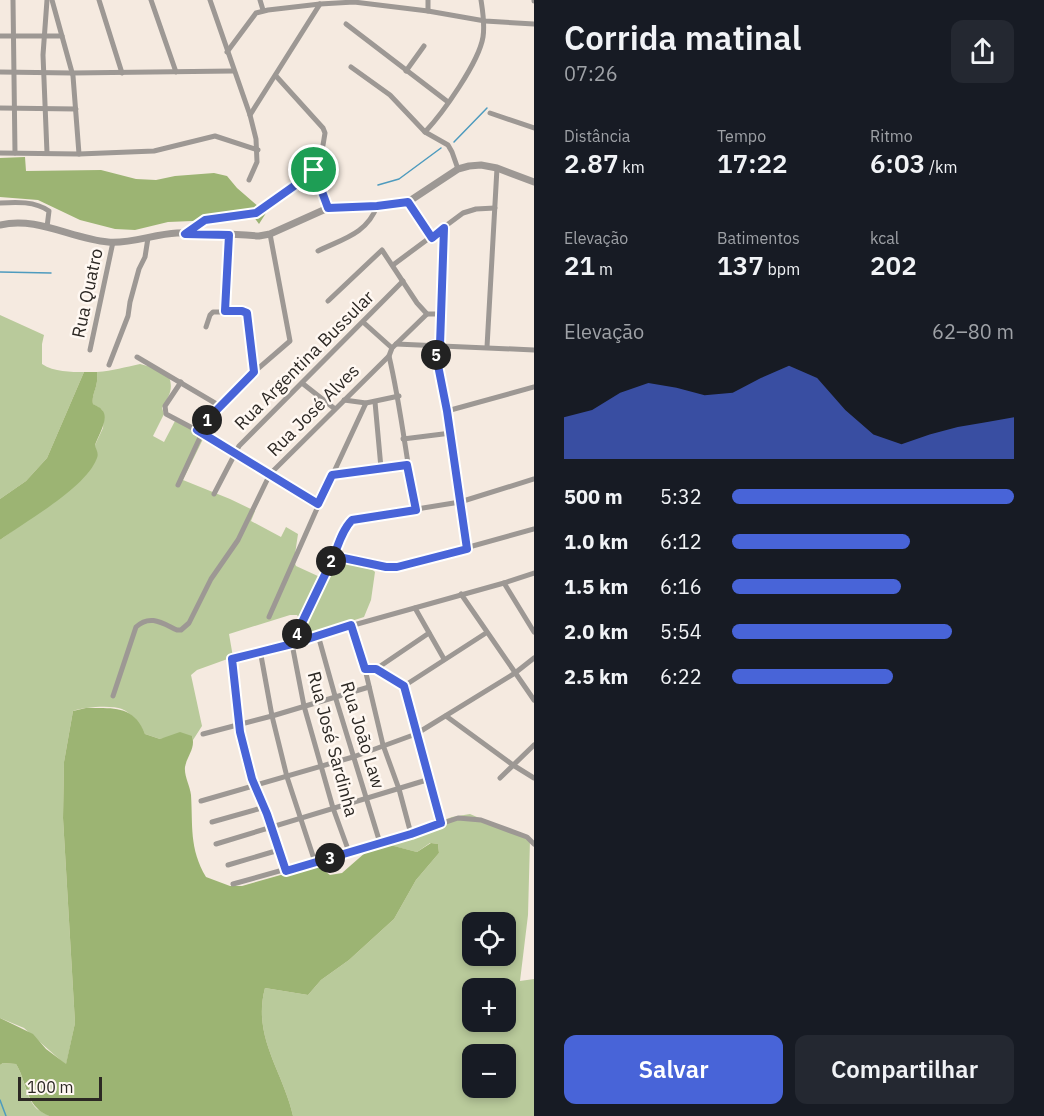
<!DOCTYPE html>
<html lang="pt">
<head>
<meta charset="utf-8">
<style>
  body { margin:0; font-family:"IBM Plex Sans",sans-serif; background:#242831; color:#f1f3f6; height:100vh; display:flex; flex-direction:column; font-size:22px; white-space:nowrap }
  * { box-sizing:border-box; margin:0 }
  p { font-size:20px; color:#9ea1a6 }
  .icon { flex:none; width:33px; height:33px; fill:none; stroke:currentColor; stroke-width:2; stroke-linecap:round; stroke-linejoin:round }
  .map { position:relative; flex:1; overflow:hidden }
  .sheet { display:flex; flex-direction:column; background:#171b24; width:510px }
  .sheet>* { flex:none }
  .controls { position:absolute; left:462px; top:912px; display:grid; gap:12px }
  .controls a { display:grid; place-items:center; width:54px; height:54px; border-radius:12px; background:#171b24; box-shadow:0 3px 9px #0003; font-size:30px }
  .scale { position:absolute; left:18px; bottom:15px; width:84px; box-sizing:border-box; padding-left:6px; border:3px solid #2c2824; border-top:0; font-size:16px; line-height:21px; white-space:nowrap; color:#2c2824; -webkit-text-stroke:4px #fff8f2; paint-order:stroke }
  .pin { position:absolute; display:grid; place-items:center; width:51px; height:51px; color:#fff; margin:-26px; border:3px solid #fff; border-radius:50%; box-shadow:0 2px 6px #0007 }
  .km { position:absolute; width:30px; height:30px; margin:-15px; border-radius:50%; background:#222; color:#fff; font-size:16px; line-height:30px; text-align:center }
  .round { display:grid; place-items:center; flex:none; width:63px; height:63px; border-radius:12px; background:#242831 }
  .overview { display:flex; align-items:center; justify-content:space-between; height:102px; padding:0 30px }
  h1 { font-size:33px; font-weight:600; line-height:45px }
  .metrics { display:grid; grid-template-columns:repeat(3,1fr); gap:9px; height:102px; padding:6px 30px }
  .metrics div { display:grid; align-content:center }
  .metrics b { font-size:26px; font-weight:600 }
  .metrics small { font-size:16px; font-weight:400 }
  .metrics p { font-size:16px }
  .chart { height:168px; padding:12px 30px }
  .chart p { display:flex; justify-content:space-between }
  .chart svg { width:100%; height:108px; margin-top:6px; fill:#4864d8; opacity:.7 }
  .cta { display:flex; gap:12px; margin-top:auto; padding:12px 30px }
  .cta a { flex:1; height:69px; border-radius:12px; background:#4864d8; color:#fff; font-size:24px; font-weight:600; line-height:69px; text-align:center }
  .cta a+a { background:#242831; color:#f1f3f6 }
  ul { padding:0 30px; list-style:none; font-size:20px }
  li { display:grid; grid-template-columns:96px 72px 1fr; align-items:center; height:45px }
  li i { height:15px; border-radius:8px; background:#4864d8 }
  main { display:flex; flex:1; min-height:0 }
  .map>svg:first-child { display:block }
</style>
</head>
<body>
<main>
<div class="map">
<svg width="534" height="1116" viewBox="0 0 534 1116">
  <rect width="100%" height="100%" fill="#f5eae0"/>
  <!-- green -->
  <g fill="#b9ca9b" fill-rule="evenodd">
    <path d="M0,315l44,20 -2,9v20c12,8 29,8 42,8l-37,86 -21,23 -26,18z"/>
    <path d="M140,364l11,3 18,10c5,13 -1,20 -7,31l2,6 -11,22 11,6 11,-21 28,14v4l-20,41 47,19 25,12 -4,10 30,16 5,-10 12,7 -4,27 2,5 24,11 12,-17 40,9 3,3 -4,28 -7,17 -59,19 -4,-15 -4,-6h-7l-61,19 4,23 -36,13 -6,5 11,51 -9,14 -1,-4 -20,1 -12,2 -15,-5c-4,-9 -14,-21 -23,-25 -11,-4 -38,-2 -49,2l-9,51 -1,56 12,205 -9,42 -42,-37 -24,-10v-478l26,-19 70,-61 -1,-15 8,-17 1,-13 -2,-5 -9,-6c-2,-11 6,-17 4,-32 16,-1 28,-5 43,-8z"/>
    <path d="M470,814l60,26 -2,75 -8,66 14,-2v137h-241c-10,-45 -41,-79 -28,-128l43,7 13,-15 28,-20 45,-41 22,-39 23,-27 -1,-9 -8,-1 -13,9 -28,-7 4,-7 59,-21zM472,922h34v34h-34zM472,988h34v34h-34zM472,1054h34v34h-34z"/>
    <path d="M3,1063l13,1c9,14 9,33 21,45 4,3 9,5 12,7h-49v-51z"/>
  </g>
  <!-- forest -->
  <g fill="#9cb473">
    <polygon points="25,157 26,171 101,170 136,179 156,180 175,176 214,173 227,176 237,188 266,213 259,224 253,216 241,219 168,222 135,230 115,229 80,220 38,200 0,197 0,158"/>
    <path d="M84,372h13c2,15 -6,22 -4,32 3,2 7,3 9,6 8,8 -4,26 -7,35 1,5 4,8 2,13 -11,30 -71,63 -97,82v-41l26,-18 21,-23z"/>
    <path d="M86,708c27,0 48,-3 59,26l15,5 20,-7 12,4c4,12 -5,20 -7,31 -1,9 5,19 6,28 2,31 -2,53 15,82l24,9h12l67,-19 9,-1 12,9 12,-2 24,-21 18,-6 6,-1 27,7 14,-9 7,1 1,9 -23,27 -22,39 -45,41 -28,20 -13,15 -43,-7c-13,49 18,83 28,128h-244c-4,-2 -9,-4 -12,-8 -12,-12 -12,-30 -21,-44l-13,-1 -3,2v-47l33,16 13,15 20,15 9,-41 -12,-205 1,-56 9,-51z"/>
  </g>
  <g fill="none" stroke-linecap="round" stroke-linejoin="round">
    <!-- stream -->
    <g stroke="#4e9bbe" stroke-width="1.5">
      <polyline points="454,142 487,108"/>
      <polyline points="378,185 399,179 441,148"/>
      <polyline points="0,272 51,273"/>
      <polyline points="0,1100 6,1116"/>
    </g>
    <!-- minor -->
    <g stroke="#9d9894" stroke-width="5">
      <polyline points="13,0 15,153"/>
      <polyline points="47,0 43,55 47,153"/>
      <polyline points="52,0 73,76 79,154"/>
      <polyline points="99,0 122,73"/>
      <polyline points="151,0 176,72"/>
      <polyline points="210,0 250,115 256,139 257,162 249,180"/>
      <polyline points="260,0 263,10"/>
      <polyline points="534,0 534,1"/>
      <polyline points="428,11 428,0"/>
      <polyline points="346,24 448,102"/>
      <polyline points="0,36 62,36"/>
      <polyline points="227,52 256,13 268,10 320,4 354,2 428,11 485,21 534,24"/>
      <polyline points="351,67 390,95 425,132 448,145 452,152 458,169"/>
      <polyline points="406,71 424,46"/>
      <polyline points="0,72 72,73 233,71"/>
      <polyline points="0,108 76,109"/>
      <polyline points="490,113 534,128"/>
      <polyline points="250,115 320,4"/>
      <path d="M425,132c18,-19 54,-70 58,-95 2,-13 0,-24 -2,-37"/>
      <polyline points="0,153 79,154 154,151 215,136 258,150"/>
      <polyline points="314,170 328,208"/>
      <polyline points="408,202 432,238"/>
      <path d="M0,203c16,-1 35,-2 49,8l-2,16"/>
      <polyline points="186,232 205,220 256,213 304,179 314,170 323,145 325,133 323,128 276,76"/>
      <path d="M318,251c24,-12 49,-17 59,-45"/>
      <polyline points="393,265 463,213 476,209 495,208"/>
      <polyline points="328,301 382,250 417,303 427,314 441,314"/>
      <polyline points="225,311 229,235"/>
      <polyline points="363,322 392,348"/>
      <polyline points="206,327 210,315 213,312 247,312 254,372"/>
      <polyline points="396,344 534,350"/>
      <polyline points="434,345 447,411 467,549"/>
      <polyline points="440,345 444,228"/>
      <polyline points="487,347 497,168"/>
      <polyline points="90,350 113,242"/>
      <path d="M389,356c12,51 17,102 27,154"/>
      <polyline points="137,357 220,406"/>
      <polyline points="109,365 128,316 130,302 139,269 145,257 148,238"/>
      <polyline points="181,382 165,406 166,414 202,433 319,504"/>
      <polyline points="302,383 335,409"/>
      <polyline points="344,400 366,403 399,396"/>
      <polyline points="375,402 381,468"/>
      <polyline points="447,411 534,387"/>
      <polyline points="197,430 254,372 290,341 270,234"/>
      <polyline points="403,439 451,433"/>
      <polyline points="332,475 407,465"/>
      <polyline points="178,485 202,433"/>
      <polyline points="214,494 239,446 403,281"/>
      <polyline points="334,556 386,567 397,567 534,529"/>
      <polyline points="504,583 534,632"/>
      <polyline points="461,594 534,700"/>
      <polyline points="415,608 444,659"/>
      <polyline points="269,617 319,504 366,403"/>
      <polyline points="351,625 365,669 383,745 399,789 411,834"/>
      <polyline points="318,635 335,696 380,843"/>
      <polyline points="260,650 272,716 287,777 315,862"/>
      <polyline points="365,669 376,669 404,686 441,823"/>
      <polyline points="376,669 429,633"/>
      <polyline points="404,686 486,633"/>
      <path d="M113,696l23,-69c14,-13 26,-4 41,3h4l8,-7 22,-44 27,-39 32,-66 119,-118 3,-8 35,-34"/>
      <polyline points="446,716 513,765 534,778"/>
      <polyline points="203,734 272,716 369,687"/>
      <polyline points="500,778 534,745"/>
      <polyline points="201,801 353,757 416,734 515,673 534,658"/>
      <polyline points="212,822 265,807"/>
      <polyline points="216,844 430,779"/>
      <polyline points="349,852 333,808 304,706 292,644 346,528 355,519 460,502 534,479"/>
      <polyline points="228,865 279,850"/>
      <polyline points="286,871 267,814 253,782 240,732 232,659 504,583 534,573"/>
      <polyline points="233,884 411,834 458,818 481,820 527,837 534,844"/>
    </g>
    <!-- tertiary -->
    <path stroke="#9d9894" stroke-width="7" d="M0,225c37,-9 72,14 108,17 23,2 46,-8 69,-9 27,-1 55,1 82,3l11,-2 58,-26 49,-2 31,-4 50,-33 11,-3 12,-1 16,3 37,14"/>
  </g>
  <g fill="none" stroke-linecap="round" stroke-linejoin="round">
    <defs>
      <path id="route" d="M314,170l-10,9 -48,34 -51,7 -20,14 44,1 -4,76h17l5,2 7,59 -57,58 121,74 14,-29 75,-10 9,45 -64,10c-10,10 -14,26 -19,38 -14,29 -28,57 -41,86l-60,15 8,73 12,47 15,35 19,57 125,-37 30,-11 -37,-137 -28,-17h-11l-14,-44 -59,19 42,-88 52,11h11l70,-18 -20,-138 -13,-66h6l4,-117 -12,10 -24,-36 -31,4 -49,2 -14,-38"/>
    </defs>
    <!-- route casing -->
    <use href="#route" stroke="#fff" stroke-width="12"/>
    <!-- route -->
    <use href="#route" stroke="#4864d8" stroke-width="8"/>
  </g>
  <g text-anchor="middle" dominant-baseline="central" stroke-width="5" stroke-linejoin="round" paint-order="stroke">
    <!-- street labels -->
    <g font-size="18" fill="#2c2824" stroke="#fff8f2">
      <text transform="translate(87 293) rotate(-78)">Rua Quatro</text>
      <text transform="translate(304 360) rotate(-45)">Rua Argentina Bussular</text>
      <text transform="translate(313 410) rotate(-45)">Rua José Alves</text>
      <text transform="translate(363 735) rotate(73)">Rua João Law</text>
      <text transform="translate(333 744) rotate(75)">Rua José Sardinha</text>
    </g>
  </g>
</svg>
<div class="controls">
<a><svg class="icon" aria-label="locate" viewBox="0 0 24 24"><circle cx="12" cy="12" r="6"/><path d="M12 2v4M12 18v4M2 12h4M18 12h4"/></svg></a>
<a>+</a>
<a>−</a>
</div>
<div class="scale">100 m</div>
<div class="pin" style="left:314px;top:170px;background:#1e9e55"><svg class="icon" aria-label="arrive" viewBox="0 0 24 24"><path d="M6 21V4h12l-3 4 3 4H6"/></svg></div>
<b class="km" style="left:207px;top:420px">1</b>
<b class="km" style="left:331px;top:561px">2</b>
<b class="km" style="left:330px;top:858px">3</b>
<b class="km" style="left:297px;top:634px">4</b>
<b class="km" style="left:436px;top:355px">5</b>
</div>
<section class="sheet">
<div class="overview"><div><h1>Corrida matinal</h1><p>07:26</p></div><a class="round"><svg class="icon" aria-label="share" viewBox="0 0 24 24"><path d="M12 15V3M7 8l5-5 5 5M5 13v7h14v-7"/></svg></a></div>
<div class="metrics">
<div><p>Distância</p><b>2.87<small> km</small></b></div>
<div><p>Tempo</p><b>17:22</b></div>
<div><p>Ritmo</p><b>6:03<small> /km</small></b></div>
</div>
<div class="metrics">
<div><p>Elevação</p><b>21<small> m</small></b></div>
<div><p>Batimentos</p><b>137<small> bpm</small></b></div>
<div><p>kcal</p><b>202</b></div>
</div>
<div class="chart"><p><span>Elevação</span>62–80 m</p>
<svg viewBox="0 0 160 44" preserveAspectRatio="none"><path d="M0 44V27L10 24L20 17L30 13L40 15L50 18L60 17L70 11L80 6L90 11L100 24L110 34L120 38L130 34L140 31L150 29L160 27V44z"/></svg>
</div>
<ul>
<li><b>500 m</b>5:32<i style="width:100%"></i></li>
<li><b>1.0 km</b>6:12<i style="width:63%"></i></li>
<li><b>1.5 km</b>6:16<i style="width:60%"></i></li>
<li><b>2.0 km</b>5:54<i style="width:78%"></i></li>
<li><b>2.5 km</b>6:22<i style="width:57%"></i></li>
</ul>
<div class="cta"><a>Salvar</a><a>Compartilhar</a></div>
</section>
</main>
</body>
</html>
